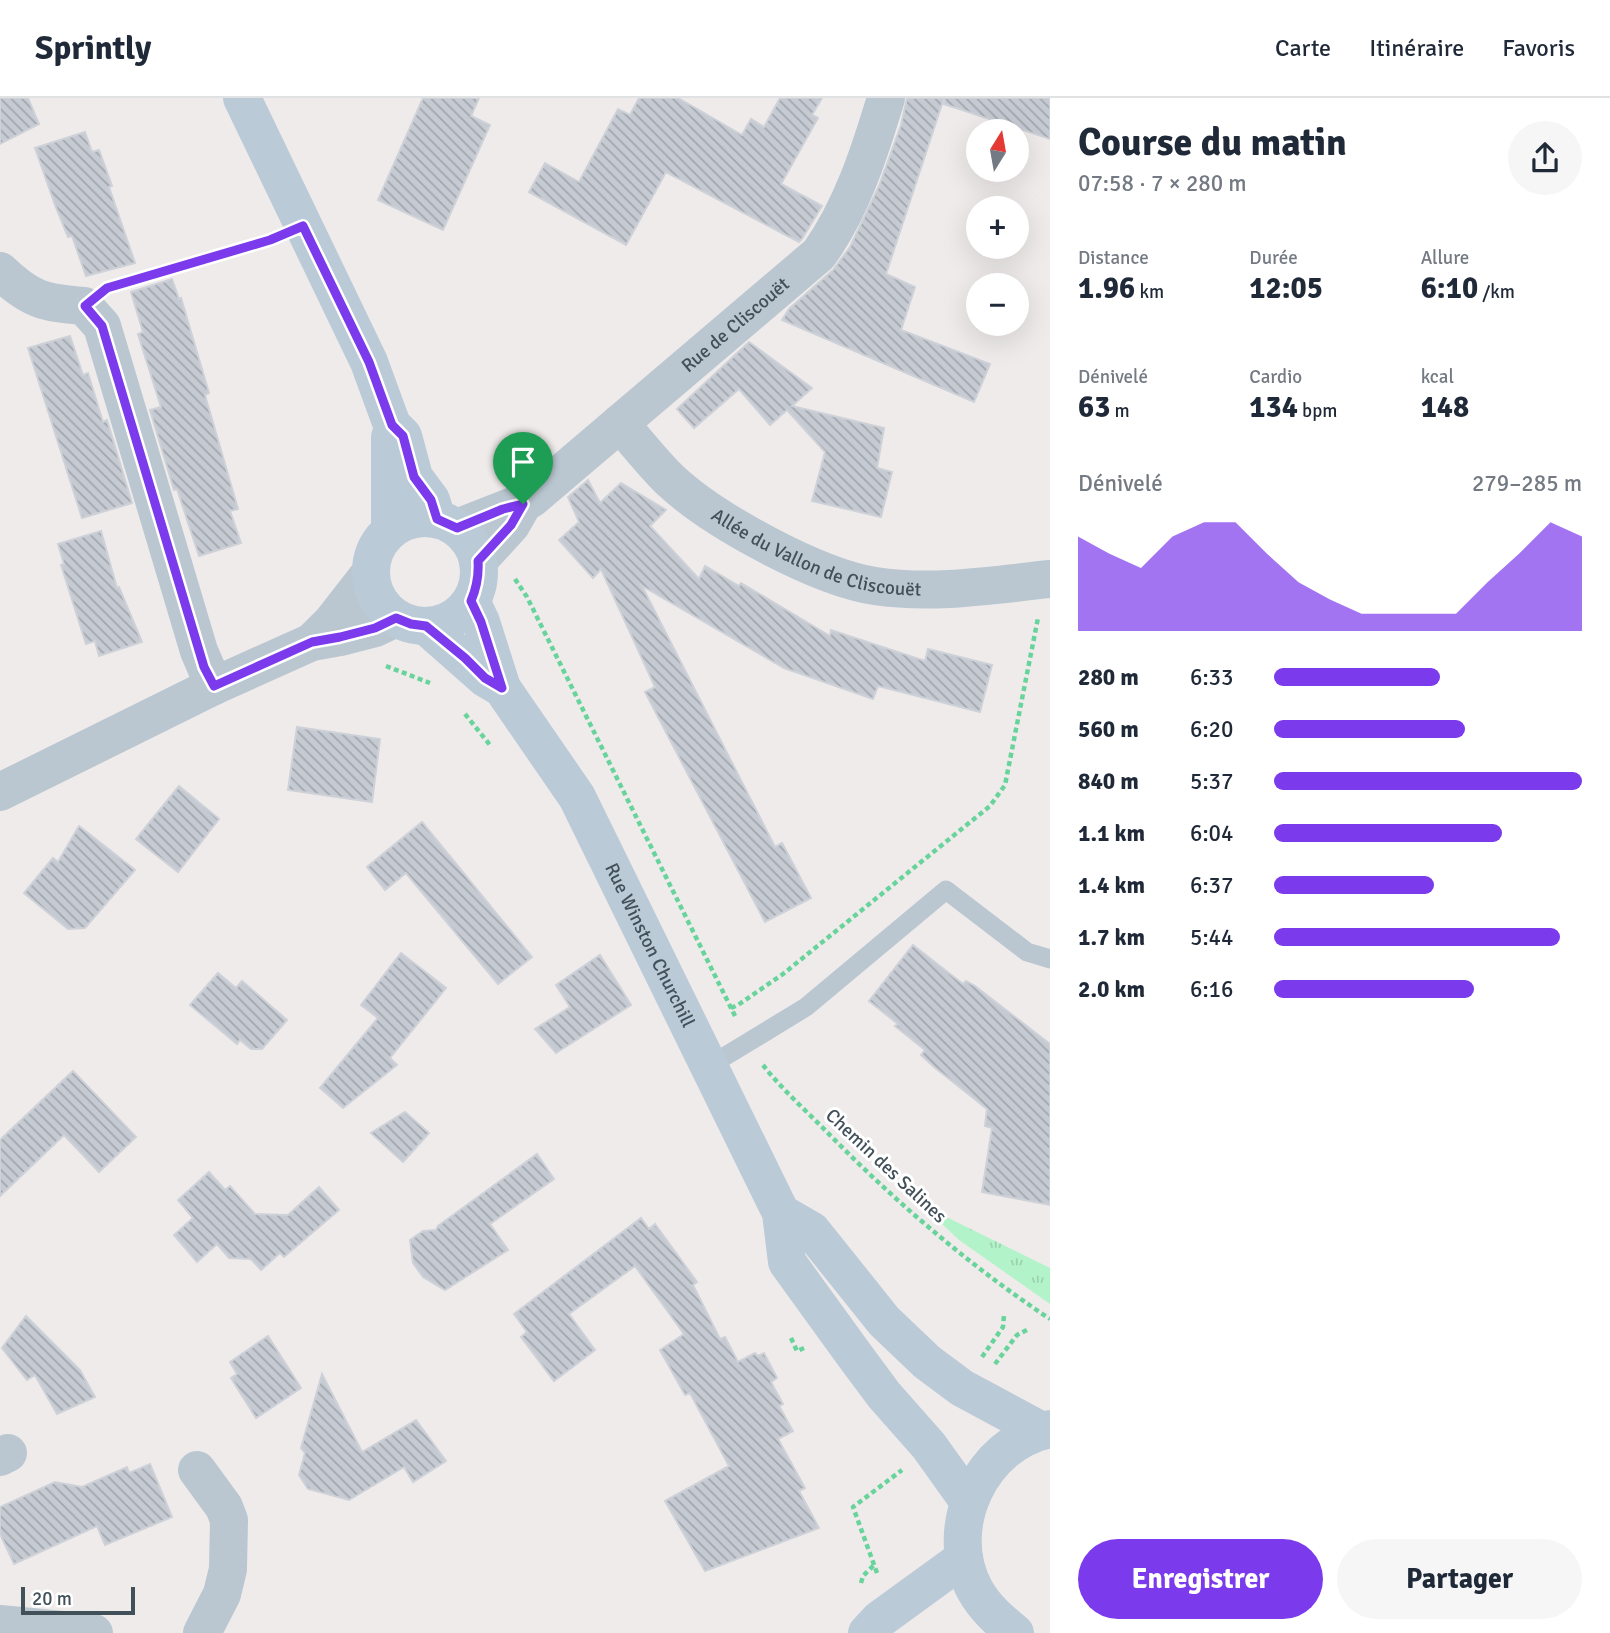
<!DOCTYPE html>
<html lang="fr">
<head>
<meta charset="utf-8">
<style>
  body { margin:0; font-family:Signika,sans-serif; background:#f6f6f7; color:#1f2937; height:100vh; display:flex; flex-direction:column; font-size:26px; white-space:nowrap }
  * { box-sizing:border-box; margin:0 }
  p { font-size:23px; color:#747a83 }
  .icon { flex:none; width:38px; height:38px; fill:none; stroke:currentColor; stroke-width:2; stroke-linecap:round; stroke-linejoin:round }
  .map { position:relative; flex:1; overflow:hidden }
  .drawer { display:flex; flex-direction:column; background:#fff; width:560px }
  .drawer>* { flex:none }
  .needle { width:46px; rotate:11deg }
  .controls { position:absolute; left:966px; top:21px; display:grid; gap:14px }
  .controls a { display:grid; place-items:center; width:63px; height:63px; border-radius:50%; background:#fff; box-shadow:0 7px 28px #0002; font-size:35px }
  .scale { position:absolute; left:21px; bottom:18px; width:114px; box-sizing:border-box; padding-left:7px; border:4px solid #42505a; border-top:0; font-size:19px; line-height:24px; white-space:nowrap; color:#42505a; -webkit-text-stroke:5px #fff; paint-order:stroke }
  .pin { position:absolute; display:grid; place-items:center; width:60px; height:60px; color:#fff; margin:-72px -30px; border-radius:50% 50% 50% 0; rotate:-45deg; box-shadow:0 0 7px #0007 }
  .pin .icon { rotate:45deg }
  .round { display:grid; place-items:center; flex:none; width:74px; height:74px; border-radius:37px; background:#f6f6f7 }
  .head { display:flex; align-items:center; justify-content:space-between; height:119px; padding:0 28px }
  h1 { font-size:38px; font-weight:700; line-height:52px }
  .figures { display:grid; grid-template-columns:repeat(3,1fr); gap:10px; height:119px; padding:7px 28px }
  .figures div { display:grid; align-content:center }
  .figures b { font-size:30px; font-weight:700 }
  .figures small { font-size:19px; font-weight:400 }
  .figures p { font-size:19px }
  .chart { height:196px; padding:14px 28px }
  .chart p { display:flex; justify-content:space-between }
  .chart svg { width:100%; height:126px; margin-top:7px; fill:#7c3aed; opacity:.7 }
  .cta { display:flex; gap:14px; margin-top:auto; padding:14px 28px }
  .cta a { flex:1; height:80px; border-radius:42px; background:#7c3aed; color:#fff; font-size:28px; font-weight:700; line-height:80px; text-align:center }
  .cta a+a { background:#f6f6f7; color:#1f2937 }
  ul { padding:0 28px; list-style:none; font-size:23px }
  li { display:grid; grid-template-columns:112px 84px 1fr; align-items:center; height:52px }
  li i { height:18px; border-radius:9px; background:#7c3aed }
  header { display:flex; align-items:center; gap:42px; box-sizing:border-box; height:98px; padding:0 35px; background:#fff; border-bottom:2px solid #e0e1e3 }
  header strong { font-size:33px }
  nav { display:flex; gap:38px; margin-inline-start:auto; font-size:24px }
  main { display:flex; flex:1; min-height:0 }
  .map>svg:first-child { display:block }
</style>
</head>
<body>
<header>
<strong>Sprintly</strong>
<nav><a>Carte</a><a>Itinéraire</a><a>Favoris</a></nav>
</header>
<main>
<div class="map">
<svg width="1050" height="1535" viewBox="0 0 1050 1535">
  <defs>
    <pattern id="grass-tufts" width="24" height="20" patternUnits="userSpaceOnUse" patternTransform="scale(1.75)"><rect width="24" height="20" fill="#b3f3c9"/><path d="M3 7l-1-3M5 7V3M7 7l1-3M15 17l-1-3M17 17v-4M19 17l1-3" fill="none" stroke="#9bd2af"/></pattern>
    <pattern id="building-back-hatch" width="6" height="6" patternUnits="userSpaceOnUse" patternTransform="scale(1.75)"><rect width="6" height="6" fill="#c6cad2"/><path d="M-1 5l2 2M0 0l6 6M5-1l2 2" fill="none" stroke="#a2a6ad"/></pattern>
  </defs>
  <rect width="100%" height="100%" fill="#efebeb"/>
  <!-- grass -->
  <polygon fill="url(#grass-tufts)" points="922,1107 1050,1170 1050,1206 959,1142"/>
  <!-- building -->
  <g fill="url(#building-back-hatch)" stroke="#ced2d8" stroke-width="2">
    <polygon points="0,0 28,0 39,26 0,46"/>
    <polygon points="423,0 479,0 471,18 490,27 443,132 378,102"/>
    <polygon points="639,0 678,0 742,37 751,21 764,29 780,0 822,0 812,17 818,20 781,86 822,108 802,141 799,144 666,74 626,147 529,94 545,65 579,84 618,11 630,17"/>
    <polygon points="907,0 944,0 886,176 915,189 901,232 990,266 974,304 782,222 789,211 833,172 850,149 879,88 901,27"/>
    <polygon points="945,0 1050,0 1050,41 944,6"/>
    <polygon points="85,34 92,54 99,52 112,88 109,89 135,165 86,178 72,138 68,139 55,107 35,50"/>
    <polygon points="172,181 179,201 181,200 209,295 205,297 238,411 230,413 241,445 199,458 177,391 174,392 150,312 161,309 138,236 143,234 131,194"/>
    <polygon points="70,238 83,277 88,275 103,324 107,322 132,405 82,420 28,250"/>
    <polygon points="749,244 812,290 792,308 884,330 877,370 892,374 881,419 812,403 825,354 787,312 770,327 739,291 694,330 677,311"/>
    <polygon points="588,382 600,405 621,385 666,412 650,428 699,481 705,468 739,488 741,485 830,538 831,532 925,563 928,551 992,567 980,614 878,588 873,601 784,570 642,488 775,749 782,745 811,800 765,824 645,594 655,589 601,471 593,480 559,442 579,424 568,399"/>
    <polygon points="101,433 117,490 119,489 142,544 99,558 95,543 86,546 61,467 64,466 58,446"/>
    <polygon points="297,629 380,641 372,704 288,692"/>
    <polygon points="179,688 219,721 178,774 136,741"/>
    <polygon points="422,724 532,859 498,886 406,775 385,792 367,769"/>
    <polygon points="79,728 135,772 85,830 68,831 24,795 53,760 58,764"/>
    <polygon points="913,847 963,886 966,883 975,888 1050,946 1050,1107 982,1094 992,1030 985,1028 987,1011 934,969 921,957 925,952 895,928 898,926 869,903"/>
    <polygon points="401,855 446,890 390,960 397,967 343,1010 320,990 378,920 361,907"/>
    <polygon points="600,857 631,907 556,955 535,931 570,909 556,887"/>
    <polygon points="218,875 236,890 242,883 287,922 262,951 251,951 240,942 237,946 190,907"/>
    <polygon points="73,973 136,1039 99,1074 64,1037 0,1098 0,1042"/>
    <polygon points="405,1014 429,1035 403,1064 371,1035"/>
    <polygon points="537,1056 554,1081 490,1126 508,1152 445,1192 423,1179 413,1165 410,1142 423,1133 436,1132 438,1128"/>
    <polygon points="209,1074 225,1092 230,1088 255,1116 288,1117 319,1089 339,1112 284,1159 280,1155 261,1172 251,1161 229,1160 217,1146 197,1164 174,1137 193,1120 178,1102"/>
    <polygon points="641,1120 649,1131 655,1126 697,1184 693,1187 720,1241 725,1239 738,1264 755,1255 758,1258 764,1255 777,1280 771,1284 783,1306 779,1308 793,1333 778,1341 805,1390 799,1393 819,1430 705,1473 665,1403 729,1368 690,1295 685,1297 660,1252 684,1236 635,1168 569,1216 595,1252 554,1283 521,1239 527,1234 514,1216"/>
    <polygon points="26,1218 80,1272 95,1299 57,1316 35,1277 27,1282 2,1250"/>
    <polygon points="268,1238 301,1290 256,1320 231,1280 237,1276 230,1264"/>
    <polygon points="322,1276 362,1354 416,1322 446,1363 413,1384 404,1369 349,1402 308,1391 299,1377 305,1355 301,1350"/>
    <polygon points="150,1366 172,1419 105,1447 97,1428 14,1466 0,1436 0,1409 55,1384 82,1389 127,1369 129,1375"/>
  </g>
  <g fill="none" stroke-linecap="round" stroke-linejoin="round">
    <!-- path -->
    <g stroke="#68d49b" stroke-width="4.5" stroke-dasharray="5 3.5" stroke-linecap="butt">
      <polyline points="117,187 270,142"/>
      <polyline points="515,481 527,499 736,920"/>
      <polyline points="386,568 430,585"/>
      <polyline points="465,616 490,647"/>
      <polyline points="731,910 738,907 783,876 990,708 1005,687 1038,520"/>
      <path d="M763,967c17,22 39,42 59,62 69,71 145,137 228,192"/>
      <polyline points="791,1240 797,1253 804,1250"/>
      <polyline points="982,1259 1003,1229 1004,1217"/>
      <polyline points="995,1266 1017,1237 1029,1231"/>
      <polyline points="877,1475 853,1409 902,1372"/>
      <polyline points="861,1485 863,1478 874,1467"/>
    </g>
    <!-- lane -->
    <polyline stroke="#bac7d0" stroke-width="19" points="709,968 806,909 946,792 1027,854 1050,861"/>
    <!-- street -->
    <g stroke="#bac7d0" stroke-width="38">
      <path d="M0,173c30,29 44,32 84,35l18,20 97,325 15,35"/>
      <path id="s1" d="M620,325c16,19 32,39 49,56 43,41 148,98 206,107 58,9 118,-1 175,-7"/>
      <path id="s2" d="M457,430l74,-29 288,-245c33,-46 51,-103 67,-156"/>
      <polyline points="478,463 511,427 523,406"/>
      <polyline points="312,544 332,524 371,474"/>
      <polyline points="0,694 214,588 312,544 340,539 375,530 396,520"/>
      <polyline points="0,1359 8,1355"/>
      <polyline points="197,1372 224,1409 229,1422 228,1471 222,1496 202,1535"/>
      <polyline points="0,1526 94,1535"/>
    </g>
    <!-- secondary -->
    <g stroke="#bbcad7" stroke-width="38">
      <polyline points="242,0 369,264 392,327 403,338 414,379 431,402 437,421"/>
      <polyline points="390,339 390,432"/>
      <circle cx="425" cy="474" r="54"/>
      <path id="s3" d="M471,503l10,21 21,66 75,109 204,416 6,49 68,94 29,39 45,51 40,56"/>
      <polyline points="426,528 485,580 502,590"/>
      <polyline points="781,1115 812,1133 884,1223 927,1264 962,1290 1042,1333"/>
      <polyline points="867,1535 880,1521 964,1460"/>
      <path d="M1015,1535c-16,-13 -30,-25 -40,-43 -34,-62 6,-147 75,-161"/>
    </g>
  </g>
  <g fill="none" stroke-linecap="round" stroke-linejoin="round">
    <defs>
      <path id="route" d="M303,128l66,136 23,63 11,11 11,41 17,23 6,19 20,9 46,-19 20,-5 -12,21 -33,36c1,15 -1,26 -7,40l10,21 21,66 -17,-10 -20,-20 -39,-32 -15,-2 -15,-6 -21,10 -35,9 -28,5 -98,44 -10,-19 -102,-341 -17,-20 22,-18 163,-48z"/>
    </defs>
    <!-- route casing -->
    <use href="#route" stroke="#fff" stroke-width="14"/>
    <!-- route -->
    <use href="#route" stroke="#7c3aed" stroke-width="9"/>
  </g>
  <g text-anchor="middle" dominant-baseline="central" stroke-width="6" stroke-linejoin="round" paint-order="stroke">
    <!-- street labels -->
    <g font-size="19" fill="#42505a" stroke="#fff">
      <text stroke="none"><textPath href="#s2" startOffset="348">Rue de Cliscouët</textPath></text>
      <text stroke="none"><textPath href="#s1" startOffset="243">Allée du Vallon de Cliscouët</textPath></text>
      <text stroke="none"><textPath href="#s3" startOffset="390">Rue Winston Churchill</textPath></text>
      <text transform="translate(886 1068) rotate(43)">Chemin des Salines</text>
    </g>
  </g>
</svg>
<div class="controls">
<a><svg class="needle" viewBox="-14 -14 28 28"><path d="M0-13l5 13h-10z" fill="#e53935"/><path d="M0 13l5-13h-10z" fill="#747a83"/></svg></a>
<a>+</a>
<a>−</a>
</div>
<div class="scale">20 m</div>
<div class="pin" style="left:523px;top:406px;background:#1e9e55"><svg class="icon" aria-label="arrive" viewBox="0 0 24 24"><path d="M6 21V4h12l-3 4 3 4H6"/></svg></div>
</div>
<section class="drawer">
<div class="head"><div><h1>Course du matin</h1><p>07:58 · 7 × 280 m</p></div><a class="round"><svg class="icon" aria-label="share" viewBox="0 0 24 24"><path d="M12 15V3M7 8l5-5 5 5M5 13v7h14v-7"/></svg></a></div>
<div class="figures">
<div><p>Distance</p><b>1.96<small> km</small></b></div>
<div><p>Durée</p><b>12:05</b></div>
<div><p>Allure</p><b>6:10<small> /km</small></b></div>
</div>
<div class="figures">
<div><p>Dénivelé</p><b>63<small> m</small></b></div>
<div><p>Cardio</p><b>134<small> bpm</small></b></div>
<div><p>kcal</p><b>148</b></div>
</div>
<div class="chart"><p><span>Dénivelé</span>279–285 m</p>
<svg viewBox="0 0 160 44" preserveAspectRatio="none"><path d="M0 44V11L10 17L20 22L30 11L40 6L50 6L60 17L70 27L80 33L90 38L100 38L110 38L120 38L130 27L140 17L150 6L160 11V44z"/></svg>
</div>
<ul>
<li><b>280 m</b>6:33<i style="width:54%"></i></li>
<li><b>560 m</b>6:20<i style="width:62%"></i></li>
<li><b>840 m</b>5:37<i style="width:100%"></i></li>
<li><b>1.1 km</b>6:04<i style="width:74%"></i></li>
<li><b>1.4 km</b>6:37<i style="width:52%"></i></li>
<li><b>1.7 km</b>5:44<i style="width:93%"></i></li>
<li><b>2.0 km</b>6:16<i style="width:65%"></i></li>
</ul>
<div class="cta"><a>Enregistrer</a><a>Partager</a></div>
</section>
</main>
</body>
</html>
